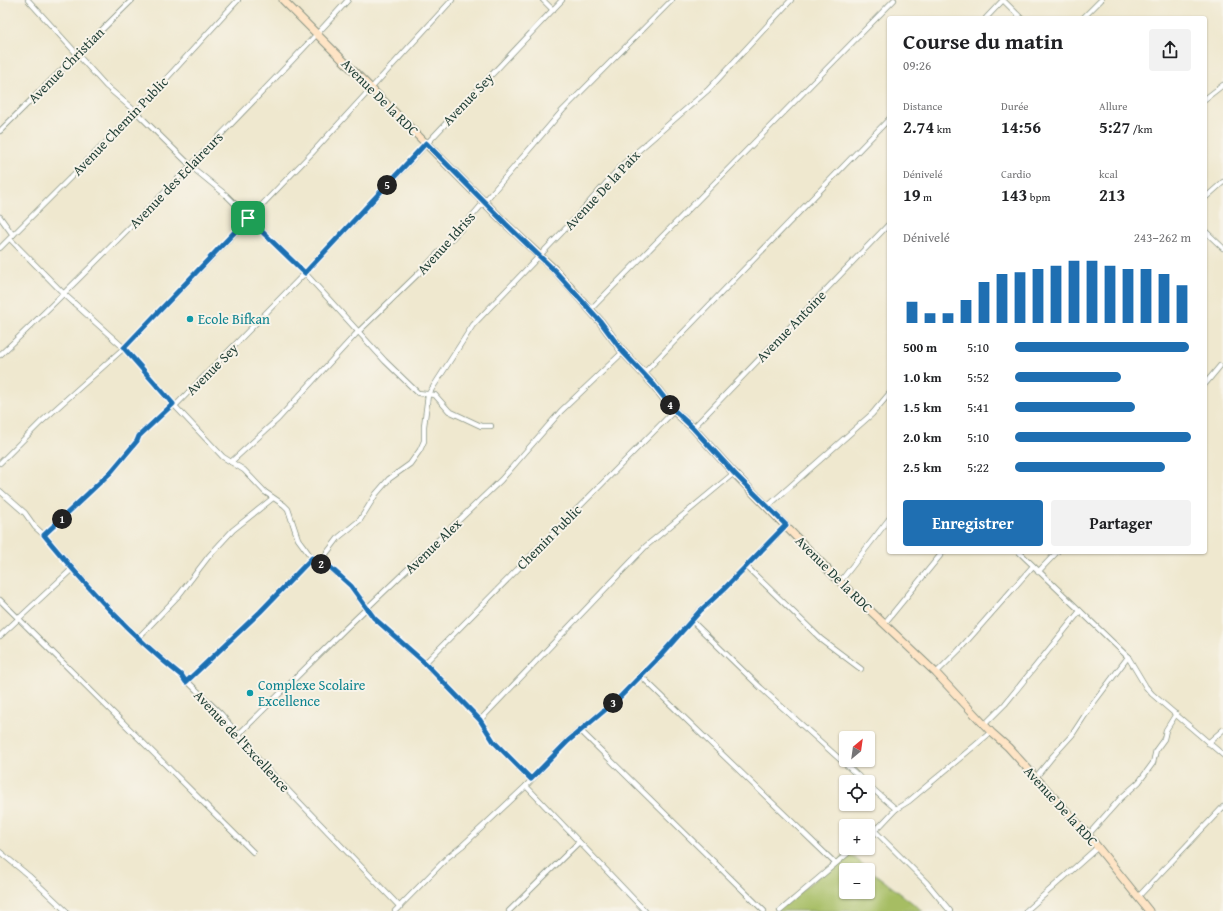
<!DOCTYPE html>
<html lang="fr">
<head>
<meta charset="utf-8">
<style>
  body { margin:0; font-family:"Gentium Book Plus",serif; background:#f2f2f2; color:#202124; height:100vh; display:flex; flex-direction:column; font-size:15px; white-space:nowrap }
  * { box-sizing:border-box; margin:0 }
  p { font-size:13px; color:#757577 }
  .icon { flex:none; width:22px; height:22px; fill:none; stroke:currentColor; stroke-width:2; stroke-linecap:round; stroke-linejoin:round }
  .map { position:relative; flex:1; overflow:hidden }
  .panel { position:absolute; left:887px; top:16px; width:320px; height:538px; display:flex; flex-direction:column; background:#fff; border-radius:4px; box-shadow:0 1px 3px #0004 }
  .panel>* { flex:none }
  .needle { width:26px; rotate:29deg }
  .buttons { position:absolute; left:839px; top:731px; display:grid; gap:8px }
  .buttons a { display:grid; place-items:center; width:36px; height:36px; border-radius:4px; background:#fff; box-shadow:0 1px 3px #0004; font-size:20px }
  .pin { position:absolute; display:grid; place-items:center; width:34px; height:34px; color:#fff; margin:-17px; border-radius:8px; box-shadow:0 2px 6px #0006 }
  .km { position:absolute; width:20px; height:20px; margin:-10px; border-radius:50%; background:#222; color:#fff; font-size:11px; line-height:20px; text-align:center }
  .round { display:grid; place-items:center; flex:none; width:42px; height:42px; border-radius:4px; background:#f2f2f2 }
  .headline { display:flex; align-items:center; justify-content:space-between; height:68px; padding:0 16px }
  h1 { font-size:22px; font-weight:700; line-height:30px }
  .metrics { display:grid; grid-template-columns:repeat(3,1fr); gap:6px; height:68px; padding:4px 16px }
  .metrics div { display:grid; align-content:center }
  .metrics b { font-size:17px; font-weight:700 }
  .metrics small { font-size:11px; font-weight:400 }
  .metrics p { font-size:11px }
  .chart { height:112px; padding:8px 16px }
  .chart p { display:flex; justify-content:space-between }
  .chart svg { width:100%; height:72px; margin-top:4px; stroke:#1f6fb2; stroke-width:6 }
  .action { display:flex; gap:8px; margin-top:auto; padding:8px 16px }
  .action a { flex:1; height:46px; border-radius:4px; background:#1f6fb2; color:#fff; font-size:16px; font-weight:700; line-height:46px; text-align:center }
  .action a+a { background:#f2f2f2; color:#202124 }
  ul { padding:0 16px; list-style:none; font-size:13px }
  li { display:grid; grid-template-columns:64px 48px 1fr; align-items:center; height:30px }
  li i { height:10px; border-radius:5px; background:#1f6fb2 }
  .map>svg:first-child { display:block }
</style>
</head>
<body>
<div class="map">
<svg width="1223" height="911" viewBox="0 0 1223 911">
  <rect width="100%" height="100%" fill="#f7f3e8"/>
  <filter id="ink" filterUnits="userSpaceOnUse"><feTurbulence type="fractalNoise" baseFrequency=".025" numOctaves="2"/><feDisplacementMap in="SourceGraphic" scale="8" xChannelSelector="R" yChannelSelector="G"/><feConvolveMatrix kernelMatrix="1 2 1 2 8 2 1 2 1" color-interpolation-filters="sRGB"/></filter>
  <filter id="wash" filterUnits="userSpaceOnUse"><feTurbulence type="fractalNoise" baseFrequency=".012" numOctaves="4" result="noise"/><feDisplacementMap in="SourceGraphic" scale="16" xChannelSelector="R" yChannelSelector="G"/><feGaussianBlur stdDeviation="0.9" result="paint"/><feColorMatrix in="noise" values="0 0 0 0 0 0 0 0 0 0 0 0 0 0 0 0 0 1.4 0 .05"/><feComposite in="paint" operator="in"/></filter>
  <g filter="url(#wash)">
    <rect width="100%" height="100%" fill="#efe8cf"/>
    <!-- green -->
    <path fill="#a6bd63" stroke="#627d4c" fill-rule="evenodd" d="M848,853l75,58h-148zM846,870h22v22h-22z"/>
  </g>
  <g filter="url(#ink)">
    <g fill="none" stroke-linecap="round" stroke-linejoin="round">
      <defs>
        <g id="street">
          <polyline points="28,0 106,86 136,112 193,168 226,195 305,273 385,361 418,393 435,395 449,411 481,426 491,426"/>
          <polyline points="543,0 553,10"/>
          <polyline points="1003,0 1021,18"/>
          <polyline points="986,18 1003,0"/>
          <polyline points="1083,18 1101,0"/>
          <polyline points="1205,99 1223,85"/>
          <polyline points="0,131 132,0"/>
          <polyline points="1205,198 1223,182"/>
          <polyline points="0,217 13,235"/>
          <polyline points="1205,231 1223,248"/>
          <polyline points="10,239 64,294 124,348 173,404 223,457 244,470 265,492 284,505 288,509 298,539 309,554 316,561 330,567 351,586 374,618 425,663 480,720 494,742 531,779"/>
          <polyline points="0,248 136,112 238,0"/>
          <polyline points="590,310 894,0"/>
          <path d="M0,355c57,-53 111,-109 166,-164 61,-63 123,-125 182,-191"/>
          <polyline points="643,374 889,119"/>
          <polyline points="1205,384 1220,366"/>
          <polyline points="175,406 305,273 562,0"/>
          <polyline points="693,428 889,224"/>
          <polyline points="231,462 278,419 356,334 418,274 461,229 563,110 672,0"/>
          <polyline points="0,463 41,422 124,348 312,153 452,0"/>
          <polyline points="0,491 25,513 35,527 44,535 95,594 138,638 182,676 221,714 258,759 400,907"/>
          <polyline points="768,506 872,414 889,394"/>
          <polyline points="44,535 111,472 137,441 139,436 173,404"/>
          <polyline points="1019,552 1128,657 1146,687 1152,694 1223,755"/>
          <polyline points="325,564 326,554 339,537 360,520 376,494 389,479 410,464 420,450 424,441 424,426 428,395 473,325 570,224 623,164 708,90 791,0"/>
          <polyline points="746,566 821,639 861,669"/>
          <polyline points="1038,572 1057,552"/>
          <polyline points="840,582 889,519"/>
          <polyline points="0,600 253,852"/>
          <polyline points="692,621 761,688 865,782"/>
          <polyline points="884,624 943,552"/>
          <polyline points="0,636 72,569"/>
          <polyline points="138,638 179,595 209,556 233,530 273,498"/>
          <polyline points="425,663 674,411"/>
          <polyline points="936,673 959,650 1033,566"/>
          <polyline points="640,675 835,863"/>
          <polyline points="186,682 260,612 312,558"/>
          <polyline points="480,720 646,546 734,473"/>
          <polyline points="985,724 1005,704 1080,611"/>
          <polyline points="581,731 764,911"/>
          <polyline points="238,735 345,629 501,480 561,411 623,352"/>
          <polyline points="1208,743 1223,730"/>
          <polyline points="1036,777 1053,756 1072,735 1089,709 1128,657"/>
          <polyline points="868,785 896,809"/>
          <polyline points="526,786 645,911"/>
          <polyline points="874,830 926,882 950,911"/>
          <polyline points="868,835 880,826 896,809 909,801 991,732"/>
          <polyline points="1088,835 1121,798 1139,782 1153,763 1156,750 1164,739 1166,730 1176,714"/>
          <polyline points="0,852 29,876 66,911"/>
          <polyline points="1138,897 1223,807"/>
          <polyline points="395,911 448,857 462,846 526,786 567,741 619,698 661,655 699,611 725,588 786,525"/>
          <polyline points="509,911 579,842"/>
          <polyline points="780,911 854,848"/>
          <polyline points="1026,911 1098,847"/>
        </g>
        <polyline id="secondary" points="283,0 506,224 555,270 600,321 623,352 654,385 674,411 693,428 734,473 837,579 936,673 991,732 1008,747 1088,835 1149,911"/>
      </defs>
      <!-- street casing -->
      <use href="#street" stroke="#879282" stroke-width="6"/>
      <!-- secondary casing -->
      <use href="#secondary" stroke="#879282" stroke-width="9"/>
      <!-- street -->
      <use href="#street" stroke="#fff" stroke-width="4.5"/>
      <!-- secondary -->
      <use href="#secondary" stroke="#fee4c5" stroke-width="7"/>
    </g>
  </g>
  <g fill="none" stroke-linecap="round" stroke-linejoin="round" filter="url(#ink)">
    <defs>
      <path id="route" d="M426,143l80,81 48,46 46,51 23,31 31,33 20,25 19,18 41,45 52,52 -61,63 -25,23 -39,44 -42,43 -51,43 -37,38 -37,-37 -14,-22 -55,-57 -51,-45 -23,-32 -21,-19 -18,-9 -52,54 -74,70 -4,-6c-52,-41 -96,-90 -138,-141l67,-63 26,-31 2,-5 34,-32 -49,-56 124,-130 57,55z"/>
    </defs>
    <!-- route casing -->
    <use href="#route" stroke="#fff" stroke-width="8"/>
    <!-- route -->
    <use href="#route" stroke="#1f6fb2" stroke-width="5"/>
  </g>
  <!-- markers -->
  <g fill="#0f9aa8" stroke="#f7f3e8" stroke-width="1.5">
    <circle cx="190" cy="319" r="4"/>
    <circle cx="250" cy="693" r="4"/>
  </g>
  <g text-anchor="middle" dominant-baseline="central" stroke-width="4" stroke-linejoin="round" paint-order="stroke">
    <!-- street labels -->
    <g font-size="14" fill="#1f3d34" stroke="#f7f3e8">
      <text transform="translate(66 65) rotate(-45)">Avenue Christian</text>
      <text transform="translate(380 97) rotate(45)">Avenue De la RDC</text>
      <text transform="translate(468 99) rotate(-46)">Avenue Sey</text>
      <text transform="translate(120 126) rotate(-46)">Avenue Chemin Public</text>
      <text transform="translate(176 180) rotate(-46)">Avenue des Eclaireurs</text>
      <text transform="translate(602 190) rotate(-47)">Avenue De la Paix</text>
      <text transform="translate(446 243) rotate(-48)">Avenue Idriss</text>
      <text transform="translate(791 326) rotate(-46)">Avenue Antoine</text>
      <text transform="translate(212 369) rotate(-45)">Avenue Sey</text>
      <text transform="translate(549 537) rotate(-45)">Chemin Public</text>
      <text transform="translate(433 546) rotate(-44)">Avenue Alex</text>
      <text transform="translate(834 574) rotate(45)">Avenue De la RDC</text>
      <text transform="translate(242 741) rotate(47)">Avenue de l'Excellence</text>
      <text transform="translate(1061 806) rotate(48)">Avenue De la RDC</text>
    </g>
    <!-- culture labels -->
    <g font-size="14" fill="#0d838f" stroke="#f7f3e8" text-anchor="start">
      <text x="198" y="319">Ecole Bifkan</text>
      <text x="258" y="685">Complexe Scolaire<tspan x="258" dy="16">Excellence</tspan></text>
    </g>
  </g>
</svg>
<div class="buttons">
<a><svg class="needle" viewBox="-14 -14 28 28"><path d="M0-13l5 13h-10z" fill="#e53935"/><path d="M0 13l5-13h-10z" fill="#757577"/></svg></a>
<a><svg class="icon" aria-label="locate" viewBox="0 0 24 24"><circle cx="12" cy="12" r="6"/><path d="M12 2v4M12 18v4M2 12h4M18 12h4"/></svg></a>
<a>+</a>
<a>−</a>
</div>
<div class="pin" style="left:248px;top:218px;background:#1e9e55"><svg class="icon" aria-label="arrive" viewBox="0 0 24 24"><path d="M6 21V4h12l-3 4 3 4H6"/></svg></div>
<b class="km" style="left:62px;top:519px">1</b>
<b class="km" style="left:321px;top:564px">2</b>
<b class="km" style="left:613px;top:703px">3</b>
<b class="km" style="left:670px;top:405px">4</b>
<b class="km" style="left:387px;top:185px">5</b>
<section class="panel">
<div class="headline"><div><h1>Course du matin</h1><p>09:26</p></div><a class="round"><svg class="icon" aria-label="share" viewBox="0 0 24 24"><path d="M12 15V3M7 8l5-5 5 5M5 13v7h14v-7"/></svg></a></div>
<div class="metrics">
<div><p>Distance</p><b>2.74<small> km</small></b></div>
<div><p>Durée</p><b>14:56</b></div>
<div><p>Allure</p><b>5:27<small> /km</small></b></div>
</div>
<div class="metrics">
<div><p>Dénivelé</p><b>19<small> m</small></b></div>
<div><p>Cardio</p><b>143<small> bpm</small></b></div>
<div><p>kcal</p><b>213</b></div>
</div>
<div class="chart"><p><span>Dénivelé</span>243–262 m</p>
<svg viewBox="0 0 160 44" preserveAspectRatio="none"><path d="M5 44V31M15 44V38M25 44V38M35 44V30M45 44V19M55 44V14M65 44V13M75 44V11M85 44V9M95 44V6M105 44V6M115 44V9M125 44V11M135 44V11M145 44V14M155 44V21"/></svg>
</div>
<ul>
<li><b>500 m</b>5:10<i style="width:99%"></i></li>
<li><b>1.0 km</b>5:52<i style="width:60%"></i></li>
<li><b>1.5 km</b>5:41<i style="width:68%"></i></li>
<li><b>2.0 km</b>5:10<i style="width:100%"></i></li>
<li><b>2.5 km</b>5:22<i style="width:85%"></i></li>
</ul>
<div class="action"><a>Enregistrer</a><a>Partager</a></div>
</section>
</div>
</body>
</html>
